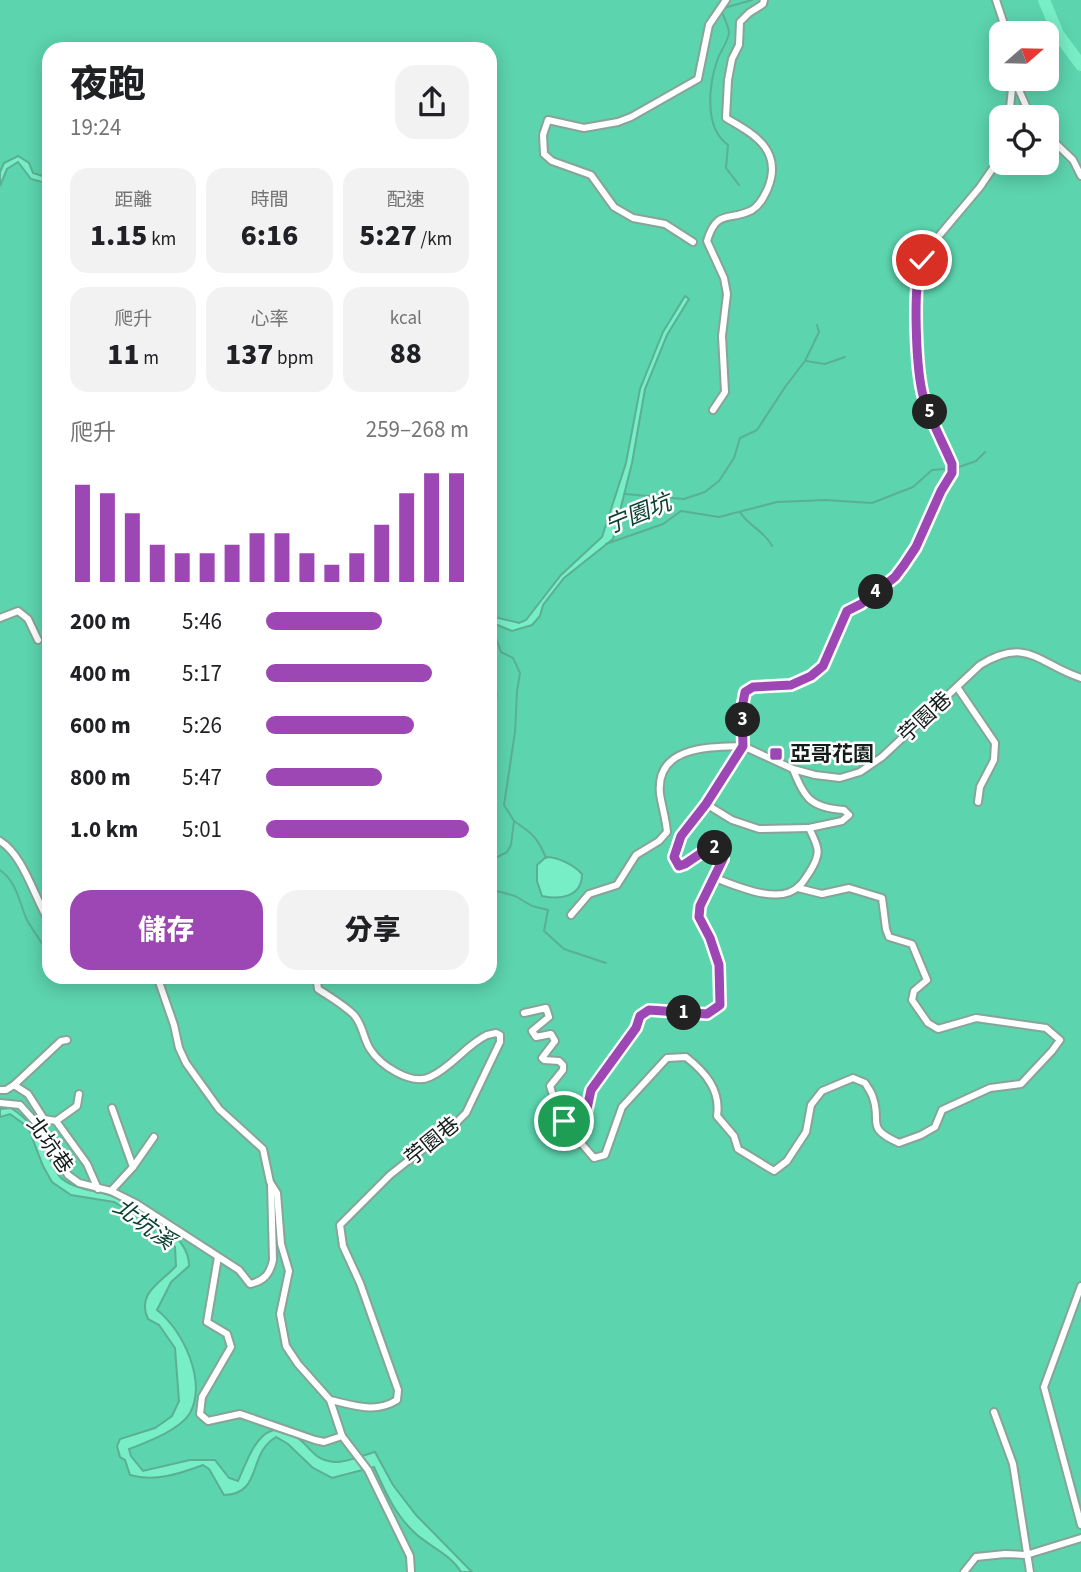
<!DOCTYPE html>
<html lang="zh-TW">
<head>
<meta charset="utf-8">
<style>
  body { margin:0; font-family:"Source Sans 3","Noto Sans TC",sans-serif; background:#f2f2f2; color:#202124; height:100vh; display:flex; flex-direction:column; font-size:26px; white-space:nowrap }
  * { box-sizing:border-box; margin:0 }
  p { font-size:23px; color:#757577 }
  .icon { flex:none; width:38px; height:38px; fill:none; stroke:currentColor; stroke-width:2; stroke-linecap:round; stroke-linejoin:round }
  .map { position:relative; flex:1; overflow:hidden }
  .details { position:absolute; left:42px; top:42px; width:455px; height:942px; display:flex; flex-direction:column; background:#fff; border-radius:21px; box-shadow:0 4px 18px #0003 }
  .details>* { flex:none }
  .needle { width:46px; rotate:70deg }
  .controls { position:absolute; left:989px; top:21px; display:grid; gap:14px }
  .controls a { display:grid; place-items:center; width:70px; height:70px; border-radius:14px; background:#fff; box-shadow:0 4px 18px #0003; font-size:35px }
  .pin { position:absolute; display:grid; place-items:center; width:60px; height:60px; color:#fff; margin:-30px; border:4px solid #fff; border-radius:50%; box-shadow:0 2px 7px #0007 }
  .km { position:absolute; width:35px; height:35px; margin:-18px; border-radius:50%; background:#222; color:#fff; font-size:19px; line-height:35px; text-align:center }
  .round { display:grid; place-items:center; flex:none; width:74px; height:74px; border-radius:21px; background:#f2f2f2 }
  .head { display:flex; align-items:center; justify-content:space-between; height:119px; padding:0 28px }
  h1 { font-size:38px; font-weight:800; line-height:52px }
  .stats { display:grid; grid-template-columns:repeat(3,1fr); gap:10px; height:119px; padding:7px 28px }
  .stats div { display:grid; align-content:center; border-radius:18px; background:#f2f2f2; text-align:center }
  .stats b { font-size:30px; font-weight:800 }
  .stats small { font-size:19px; font-weight:400 }
  .stats p { font-size:19px }
  .chart { height:196px; padding:14px 28px }
  .chart p { display:flex; justify-content:space-between }
  .chart svg { width:100%; height:126px; margin-top:7px; stroke:#9d47b4; stroke-width:6 }
  .button { display:flex; gap:14px; margin-top:auto; padding:14px 28px }
  .button a { flex:1; height:80px; border-radius:21px; background:#9d47b4; color:#fff; font-size:28px; font-weight:800; line-height:80px; text-align:center }
  .button a+a { background:#f2f2f2; color:#202124 }
  ul { padding:0 28px; list-style:none; font-size:23px }
  li { display:grid; grid-template-columns:112px 84px 1fr; align-items:center; height:52px }
  li i { height:18px; border-radius:9px; background:#9d47b4 }
  .map>svg:first-child { display:block }
</style>
</head>
<body>
<div class="map">
<svg width="1081" height="1572" viewBox="0 0 1081 1572">
  <rect width="100%" height="100%" fill="#d9f6ea"/>
  <!-- forest -->
  <path fill="#5cd4ad" fill-rule="evenodd" d="M0,0h1081v1572h-1081zM1001,33h45v46h-45zM49,49h441v927h-441zM1001,117h45v46h-45z"/>
  <!-- water -->
  <g fill="#78eec6" stroke="#5ab092" stroke-width="2">
    <polygon points="18,156 29,163 33,173 49,178 49,184 31,179 18,162 7,169 0,186 0,172 4,163"/>
    <polygon points="685,296 689,299 667,335 645,389 632,463 613,539 564,578 543,605 540,616 532,625 512,631 490,622 490,616 519,623 526,620 561,575 602,537 626,463 640,389 663,332"/>
    <path d="M546,857c12,0 28,8 36,17 0,23 -22,26 -40,22l-5,-15v-16z"/>
    <path d="M11,1108c17,11 26,23 34,41 5,9 8,21 16,29 14,12 35,12 51,18 26,11 78,38 77,70l-18,16 -14,28c26,20 50,71 33,103 -10,17 -43,29 -61,36l2,7 12,15 47,-11h25l14,18 9,3c12,-26 24,-70 61,-42 13,10 15,21 35,23 12,1 29,-7 41,-10l18,33 23,30 56,57h-11c-11,-18 -31,-25 -46,-39 -20,-18 -30,-42 -41,-66l-42,11 -19,-10 -25,-24 -12,-7c-29,17 -13,57 -52,58l-15,-26 -6,-4c-24,9 -48,17 -73,10l-5,-15 -5,-3 -3,-11 3,-7 35,-11 17,-12 7,-15 -4,-53 -16,-23 -11,-6c-12,-26 13,-36 28,-53l-1,-19 -27,-25 -34,-20 -43,-7 -19,-13 -9,-16 -15,-39 -18,-13 -10,3v-8z"/>
  </g>
  <g fill="none" stroke-linecap="round" stroke-linejoin="round">
    <!-- stream -->
    <g stroke="#5ab092" stroke-width="2">
      <polyline points="724,8 752,0"/>
      <path d="M722,12c2,6 7,15 7,21 -1,8 -8,18 -11,25 -9,25 -15,69 10,87l-2,23 13,17"/>
      <polyline points="806,361 825,364 845,357"/>
      <polyline points="625,494 684,499 705,492 719,481 734,458 740,438 757,430 785,387 805,361 819,332 817,325"/>
      <path d="M740,512c8,14 25,19 32,34"/>
      <polyline points="606,544 663,524 681,511 719,517 777,502 825,500 872,503 913,487 932,470 956,468 976,461 985,452"/>
      <polyline points="490,631 496,638 501,652 513,658 520,673 517,691 515,732 504,805 514,821 511,845 507,852 490,861"/>
      <path d="M514,821c18,12 24,17 32,37"/>
      <path d="M0,870c17,12 19,32 27,50 5,9 11,17 16,25l6,-1"/>
      <polyline points="490,889 515,896 532,906 548,910 544,931 564,949 606,963"/>
    </g>
    <!-- river -->
    <polyline stroke="#78eec6" stroke-width="12" points="1044,0 1058,34 1081,65"/>
    <defs>
      <g id="street">
        <polyline points="996,0 1007,33"/>
        <polyline points="1014,79 1031,117"/>
        <polyline points="1009,117 1013,79"/>
        <polyline points="1046,134 1073,160 1081,176"/>
        <path d="M1001,150l-6,15 -15,22 -42,50 -20,32v96l6,34 28,65v9l-11,17 -25,57 -12,18 -9,12 -34,27 -14,7 -24,55 -12,9 -20,10 -38,2 -8,5 -3,16 1,38 50,23 22,6 25,3 20,-6 22,-15 98,-92c48,-29 58,-1 101,13"/>
        <polyline points="693,242 665,224 633,218 614,207 591,175 552,161 544,154 543,135 548,120 584,128 618,122 631,117 698,79 709,25 726,0"/>
        <path d="M713,410l12,-18 -3,-56 5,-42 -3,-16 -17,-37c10,-33 22,-19 45,-31 8,-5 12,-13 16,-22 15,-38 -14,-54 -42,-70l2,-38 4,-21 7,-14 1,-23 9,-9 14,-9 1,-4"/>
        <polyline points="0,618 18,611 28,619 38,640"/>
        <polyline points="957,687 995,743 994,760 980,787 978,802"/>
        <polyline points="490,689 493,695 490,709"/>
        <polyline points="706,804 732,820 759,829 809,828"/>
        <path d="M0,841c24,15 34,56 49,80"/>
        <polyline points="715,878 723,859 715,848 710,847 685,865 679,866 674,857 681,836 706,804 743,746"/>
        <path d="M571,915l18,-21 28,-9 19,-30 23,-14 8,-9c-1,-13 -5,-25 -7,-38 -5,-49 51,-47 83,-48"/>
        <polyline points="157,976 174,1025 179,1048 186,1063 219,1109 263,1149 270,1182 277,1193 281,1244 289,1271 280,1314 286,1346 298,1364 330,1400 342,1436 368,1470 410,1556 411,1572"/>
        <path d="M316,976l2,13c12,8 26,16 36,26 9,10 9,23 16,34 10,16 41,37 60,28 22,-10 36,-32 57,-42l9,-2 4,2v7l-34,71 -9,9 -67,53 -50,50 3,21 17,37 38,107 -1,10c-22,14 -43,5 -67,0"/>
        <path d="M524,1013l22,-5 3,9 -17,14 4,6 15,-3 4,7 -13,17 2,2 15,1 4,4v5l-13,16c9,32 22,47 44,72l11,-3 17,-48 45,-49 19,-1c19,15 35,33 31,59l17,20 4,13 36,22 13,-10 19,-29 5,-27 11,-14 31,-13 12,5c3,5 7,10 8,15 9,25 -9,29 26,45l22,-8 14,-8 7,-17 48,-22 31,-4 31,-33 8,-11 -14,-12 -70,-10 -38,11 -10,-6 -16,-23 2,-9 13,-11 -15,-36 -23,-7 -3,-8 -4,-31 -33,-10 -27,6 -24,-6"/>
        <polyline points="14,1085 28,1094 44,1119 56,1121 77,1106 79,1094"/>
        <polyline points="0,1090 6,1090 14,1085 61,1041 67,1040"/>
        <path d="M0,1103l20,2 19,21 29,49 11,8 32,8 26,13 102,66 11,14c14,-3 20,-10 23,-24l-2,-76"/>
        <polyline points="56,1121 87,1164 98,1189"/>
        <path d="M577,1138l5,-6 9,-42 46,-62 3,-12 9,-6 58,4 13,-9 -1,-40 -9,-27 -11,-21 1,-11 15,-28c22,8 65,28 84,8 4,-3 7,-9 10,-13 13,-20 10,-25 0,-45l33,-7 7,-6 -5,-5c-33,-2 -40,-12 -51,-41"/>
        <polyline points="133,1167 154,1137"/>
        <polyline points="111,1191 133,1167 112,1108"/>
        <polyline points="218,1257 207,1322 227,1334 231,1347 202,1397 200,1414 208,1421 240,1414 315,1440 324,1442 342,1436"/>
        <polyline points="1081,1286 1044,1387 1081,1525"/>
        <polyline points="994,1412 1013,1464 1030,1572"/>
        <polyline points="964,1572 976,1557 1005,1554 1026,1555 1081,1538"/>
      </g>
    </defs>
    <!-- street casing -->
    <use href="#street" stroke="#88a398" stroke-width="10"/>
    <!-- street -->
    <use href="#street" stroke="#fff" stroke-width="6"/>
  </g>
  <g fill="none" stroke-linecap="round" stroke-linejoin="round">
    <defs>
      <path id="route" d="M564,1121l13,17 5,-6 9,-42 45,-62 4,-12 9,-6 58,4 13,-9 -1,-40 -9,-27 -11,-21 1,-11 23,-47 -8,-11 -5,-1 -25,17 -6,2 -5,-9 7,-21 25,-32 37,-58 -1,-38 3,-16 8,-5 38,-2 20,-9 12,-10 24,-55 14,-7 34,-27 9,-12 12,-18 25,-56 11,-18v-9c-9,-21 -21,-43 -28,-65 -8,-26 -12,-115 -2,-139"/>
    </defs>
    <!-- route casing -->
    <use href="#route" stroke="#fff" stroke-width="14"/>
    <!-- route -->
    <use href="#route" stroke="#9d47b4" stroke-width="9"/>
  </g>
  <!-- markers -->
  <rect fill="#9d47b4" stroke="#fff" stroke-width="2.5" x="769" y="747" width="14" height="14" rx="3.5"/>
  <g text-anchor="middle" dominant-baseline="central" stroke-width="5" stroke-linejoin="round" paint-order="stroke">
    <!-- street labels -->
    <g font-size="21" fill="#131e1a" stroke="#fff">
      <text transform="translate(925 717) rotate(-43)">苧園巷</text>
      <text transform="translate(432 1141) rotate(-39)">苧園巷</text>
      <text transform="translate(50 1145) rotate(55)">北坑巷</text>
    </g>
    <!-- poi labels -->
    <g font-size="21" font-weight="bold" fill="#131e1a" stroke="#fff" text-anchor="start">
      <text x="790" y="754">亞哥花園</text>
    </g>
    <!-- water labels -->
    <g font-size="23" font-style="italic" fill="#083f2f" stroke="#fff">
      <text transform="translate(638 514) rotate(-22)">宁園坑</text>
      <text transform="translate(144 1224) rotate(36)">北坑溪</text>
    </g>
  </g>
</svg>
<div class="controls">
<a><svg class="needle" viewBox="-14 -14 28 28"><path d="M0-13l5 13h-10z" fill="#e53935"/><path d="M0 13l5-13h-10z" fill="#757577"/></svg></a>
<a><svg class="icon" aria-label="locate" viewBox="0 0 24 24"><circle cx="12" cy="12" r="6"/><path d="M12 2v4M12 18v4M2 12h4M18 12h4"/></svg></a>
</div>
<div class="pin" style="left:564px;top:1121px;background:#1e9e55"><svg class="icon" aria-label="arrive" viewBox="0 0 24 24"><path d="M6 21V4h12l-3 4 3 4H6"/></svg></div>
<div class="pin" style="left:922px;top:260px;background:#d93025"><svg class="icon" aria-label="check" viewBox="0 0 24 24"><path d="M5 12l5 5 9-10"/></svg></div>
<b class="km" style="left:684px;top:1013px">1</b>
<b class="km" style="left:715px;top:848px">2</b>
<b class="km" style="left:743px;top:720px">3</b>
<b class="km" style="left:876px;top:592px">4</b>
<b class="km" style="left:930px;top:412px">5</b>
<section class="details">
<div class="head"><div><h1>夜跑</h1><p>19:24</p></div><a class="round"><svg class="icon" aria-label="share" viewBox="0 0 24 24"><path d="M12 15V3M7 8l5-5 5 5M5 13v7h14v-7"/></svg></a></div>
<div class="stats">
<div><p>距離</p><b>1.15<small> km</small></b></div>
<div><p>時間</p><b>6:16</b></div>
<div><p>配速</p><b>5:27<small> /km</small></b></div>
</div>
<div class="stats">
<div><p>爬升</p><b>11<small> m</small></b></div>
<div><p>心率</p><b>137<small> bpm</small></b></div>
<div><p>kcal</p><b>88</b></div>
</div>
<div class="chart"><p><span>爬升</span>259–268 m</p>
<svg viewBox="0 0 160 44" preserveAspectRatio="none"><path d="M5 44V10M15 44V13M25 44V20M35 44V31M45 44V34M55 44V34M65 44V31M75 44V27M85 44V27M95 44V34M105 44V38M115 44V34M125 44V24M135 44V13M145 44V6M155 44V6"/></svg>
</div>
<ul>
<li><b>200 m</b>5:46<i style="width:57%"></i></li>
<li><b>400 m</b>5:17<i style="width:82%"></i></li>
<li><b>600 m</b>5:26<i style="width:73%"></i></li>
<li><b>800 m</b>5:47<i style="width:57%"></i></li>
<li><b>1.0 km</b>5:01<i style="width:100%"></i></li>
</ul>
<div class="button"><a>儲存</a><a>分享</a></div>
</section>
</div>
</body>
</html>
